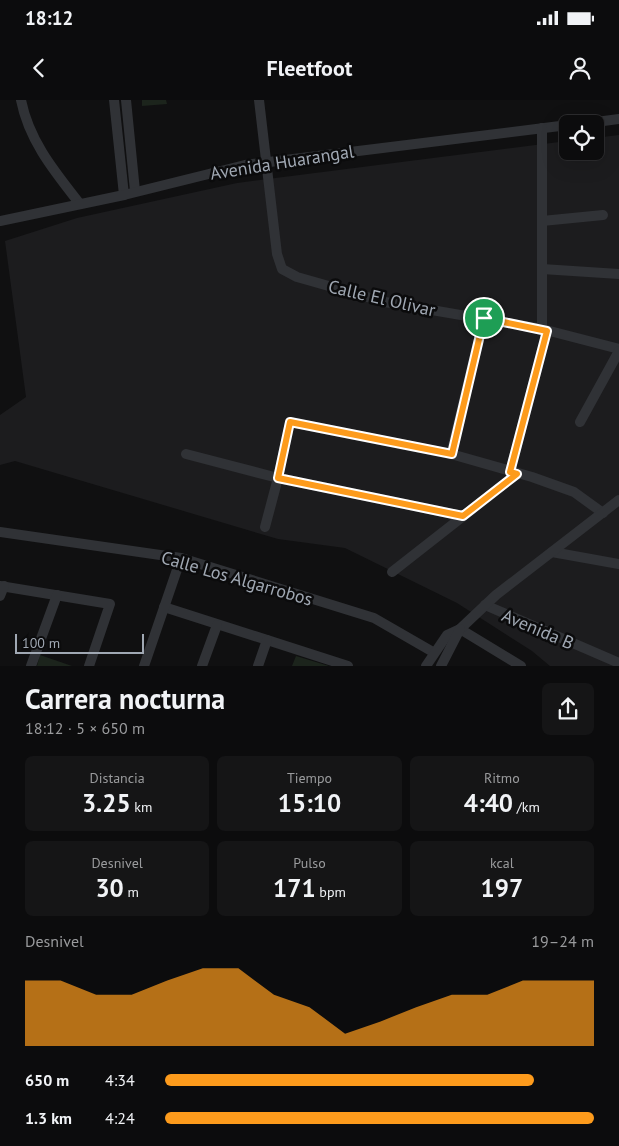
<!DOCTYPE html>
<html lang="es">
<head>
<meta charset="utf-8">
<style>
  body { margin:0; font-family:"PT Sans",sans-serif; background:#151516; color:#f1f3f6; height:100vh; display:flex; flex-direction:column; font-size:19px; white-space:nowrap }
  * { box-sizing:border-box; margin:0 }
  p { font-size:16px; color:#9a9b9d }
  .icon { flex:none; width:28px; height:28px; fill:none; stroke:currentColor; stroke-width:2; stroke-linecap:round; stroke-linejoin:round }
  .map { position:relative; height:566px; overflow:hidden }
  .drawer { display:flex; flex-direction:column; background:#0c0c0d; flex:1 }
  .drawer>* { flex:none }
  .buttons { position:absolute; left:559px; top:15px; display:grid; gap:10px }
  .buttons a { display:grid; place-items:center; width:45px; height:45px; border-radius:8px; background:#0c0c0d; box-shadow:0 5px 20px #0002,0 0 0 1px #2c2c2e; font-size:25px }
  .scale { position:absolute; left:15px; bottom:12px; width:129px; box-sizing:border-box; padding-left:5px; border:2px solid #a0a8b3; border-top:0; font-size:14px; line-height:18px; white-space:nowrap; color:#a0a8b3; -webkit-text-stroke:4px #0b0b0c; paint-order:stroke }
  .pin { position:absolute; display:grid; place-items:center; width:42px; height:42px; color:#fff; margin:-21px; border:2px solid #fff; border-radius:50%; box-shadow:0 1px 5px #0007 }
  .round { display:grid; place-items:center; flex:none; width:52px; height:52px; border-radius:8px; background:#151516 }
  .summary { display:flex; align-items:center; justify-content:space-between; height:85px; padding:0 25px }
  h1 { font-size:28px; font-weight:700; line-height:38px }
  .stats { display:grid; grid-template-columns:repeat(3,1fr); gap:8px; height:85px; padding:5px 25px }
  .stats div { display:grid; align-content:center; border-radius:8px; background:#151516; text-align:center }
  .stats b { font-size:25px; font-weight:700 }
  .stats small { font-size:14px; font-weight:400 }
  .stats p { font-size:14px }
  .chart { height:140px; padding:10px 25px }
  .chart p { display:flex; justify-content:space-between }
  .chart svg { width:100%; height:90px; margin-top:5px; fill:#fd9b1c; opacity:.7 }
  ul { padding:0 25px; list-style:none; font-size:16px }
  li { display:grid; grid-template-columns:80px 60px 1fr; align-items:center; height:38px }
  li i { height:12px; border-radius:6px; background:#fd9b1c }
  .status { display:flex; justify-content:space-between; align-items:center; height:35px; padding:0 25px; background:#0c0c0d; direction:ltr }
  .status svg { height:14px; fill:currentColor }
  header { display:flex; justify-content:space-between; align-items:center; height:65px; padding:0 25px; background:#0c0c0d; font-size:22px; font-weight:700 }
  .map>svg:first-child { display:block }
</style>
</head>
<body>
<div class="status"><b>18:12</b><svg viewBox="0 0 49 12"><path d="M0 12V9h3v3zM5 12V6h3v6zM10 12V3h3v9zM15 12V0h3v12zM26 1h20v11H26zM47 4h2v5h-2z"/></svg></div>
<header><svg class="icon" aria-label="back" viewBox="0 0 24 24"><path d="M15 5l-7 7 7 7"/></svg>Fleetfoot<svg class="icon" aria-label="person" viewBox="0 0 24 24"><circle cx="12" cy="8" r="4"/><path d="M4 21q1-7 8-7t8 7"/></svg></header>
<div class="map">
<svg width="619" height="566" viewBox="0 0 619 566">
  <rect width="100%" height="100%" fill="#101011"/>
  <!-- built -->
  <polygon fill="#1c1c1e" points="619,35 619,566 550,566 532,551 457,503 345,448 278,439 15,361 0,365 0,315 26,297 5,141 77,118 237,83 567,41 568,51 595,51 595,38"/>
  <!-- green -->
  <g fill="#1c241c">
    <polygon points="142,0 166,0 167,4 142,6"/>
    <polygon points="40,555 72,566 37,566"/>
    <polygon points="296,556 329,566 292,566"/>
  </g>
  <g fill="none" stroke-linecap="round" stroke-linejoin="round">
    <!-- minor -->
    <g stroke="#303236" stroke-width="10">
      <path d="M21,0c8,41 34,72 59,104"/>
      <polyline points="114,0 124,95"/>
      <polyline points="126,0 135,91"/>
      <polyline points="259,0 277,154 282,169 297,177 385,202 542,229 619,249"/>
      <polyline points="581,24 619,19"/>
      <polyline points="0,121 124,95 245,65 568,25"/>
      <polyline points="542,121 603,115"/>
      <polyline points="542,169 619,174"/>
      <polyline points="542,229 542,28"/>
      <polyline points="580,322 619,251"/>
      <polyline points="186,354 278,378 463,416"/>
      <polyline points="451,354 484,218"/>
      <polyline points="510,372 547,231"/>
      <polyline points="265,427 278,378 290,322 451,354 532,377 574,392 603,413"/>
      <polyline points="0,432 181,458 374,518 433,552"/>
      <polyline points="552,452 619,464"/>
      <polyline points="392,472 517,374"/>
      <polyline points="0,486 110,504 89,566"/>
      <polyline points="0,496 4,486"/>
      <polyline points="485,505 619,563"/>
      <polyline points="164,507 348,566"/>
      <polyline points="460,529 521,566"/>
      <polyline points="31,566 57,495"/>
      <polyline points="144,566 181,458"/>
      <polyline points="202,566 217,525"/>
      <polyline points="258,566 267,540"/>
      <polyline points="426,566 447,535 460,529 496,495 619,400"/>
      <polyline points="441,566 460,529"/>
    </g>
  </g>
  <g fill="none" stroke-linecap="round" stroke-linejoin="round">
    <defs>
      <polygon id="route" points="484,218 547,231 510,372 517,374 463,416 278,378 290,322 452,354"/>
    </defs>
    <!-- route casing -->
    <use href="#route" stroke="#fff" stroke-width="10"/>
    <!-- route -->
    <use href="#route" stroke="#fd9b1c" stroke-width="6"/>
  </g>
  <g text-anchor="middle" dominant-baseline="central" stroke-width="5" stroke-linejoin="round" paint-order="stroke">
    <!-- street labels -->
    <g font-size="18" fill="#a0a8b3" stroke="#0b0b0c">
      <text transform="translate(282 62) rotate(-9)">Avenida Huarangal</text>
      <text transform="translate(382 198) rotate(13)">Calle El Olivar</text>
      <text transform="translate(237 478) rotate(16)">Calle Los Algarrobos</text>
      <text transform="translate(538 529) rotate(23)">Avenida B</text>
    </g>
  </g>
</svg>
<div class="buttons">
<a><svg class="icon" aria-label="locate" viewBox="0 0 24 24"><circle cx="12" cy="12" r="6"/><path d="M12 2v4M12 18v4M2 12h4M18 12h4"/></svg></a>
</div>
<div class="scale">100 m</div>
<div class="pin" style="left:484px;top:218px;background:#1e9e55"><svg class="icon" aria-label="arrive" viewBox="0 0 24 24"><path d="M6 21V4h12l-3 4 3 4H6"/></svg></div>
</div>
<section class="drawer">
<div class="summary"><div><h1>Carrera nocturna</h1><p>18:12 · 5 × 650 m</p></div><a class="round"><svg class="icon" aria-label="share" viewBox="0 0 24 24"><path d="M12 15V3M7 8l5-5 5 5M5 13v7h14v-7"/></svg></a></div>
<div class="stats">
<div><p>Distancia</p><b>3.25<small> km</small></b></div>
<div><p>Tiempo</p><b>15:10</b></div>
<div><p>Ritmo</p><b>4:40<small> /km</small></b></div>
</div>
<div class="stats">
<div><p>Desnivel</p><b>30<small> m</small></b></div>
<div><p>Pulso</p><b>171<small> bpm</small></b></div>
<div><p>kcal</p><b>197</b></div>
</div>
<div class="chart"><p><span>Desnivel</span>19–24 m</p>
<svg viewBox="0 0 160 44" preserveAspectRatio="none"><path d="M0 44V12L10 12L20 19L30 19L40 12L50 6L60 6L70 19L80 25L90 38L100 32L110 25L120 19L130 19L140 12L150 12L160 12V44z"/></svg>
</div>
<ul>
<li><b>650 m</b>4:34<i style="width:86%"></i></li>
<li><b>1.3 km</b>4:24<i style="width:100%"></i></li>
</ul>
</section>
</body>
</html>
